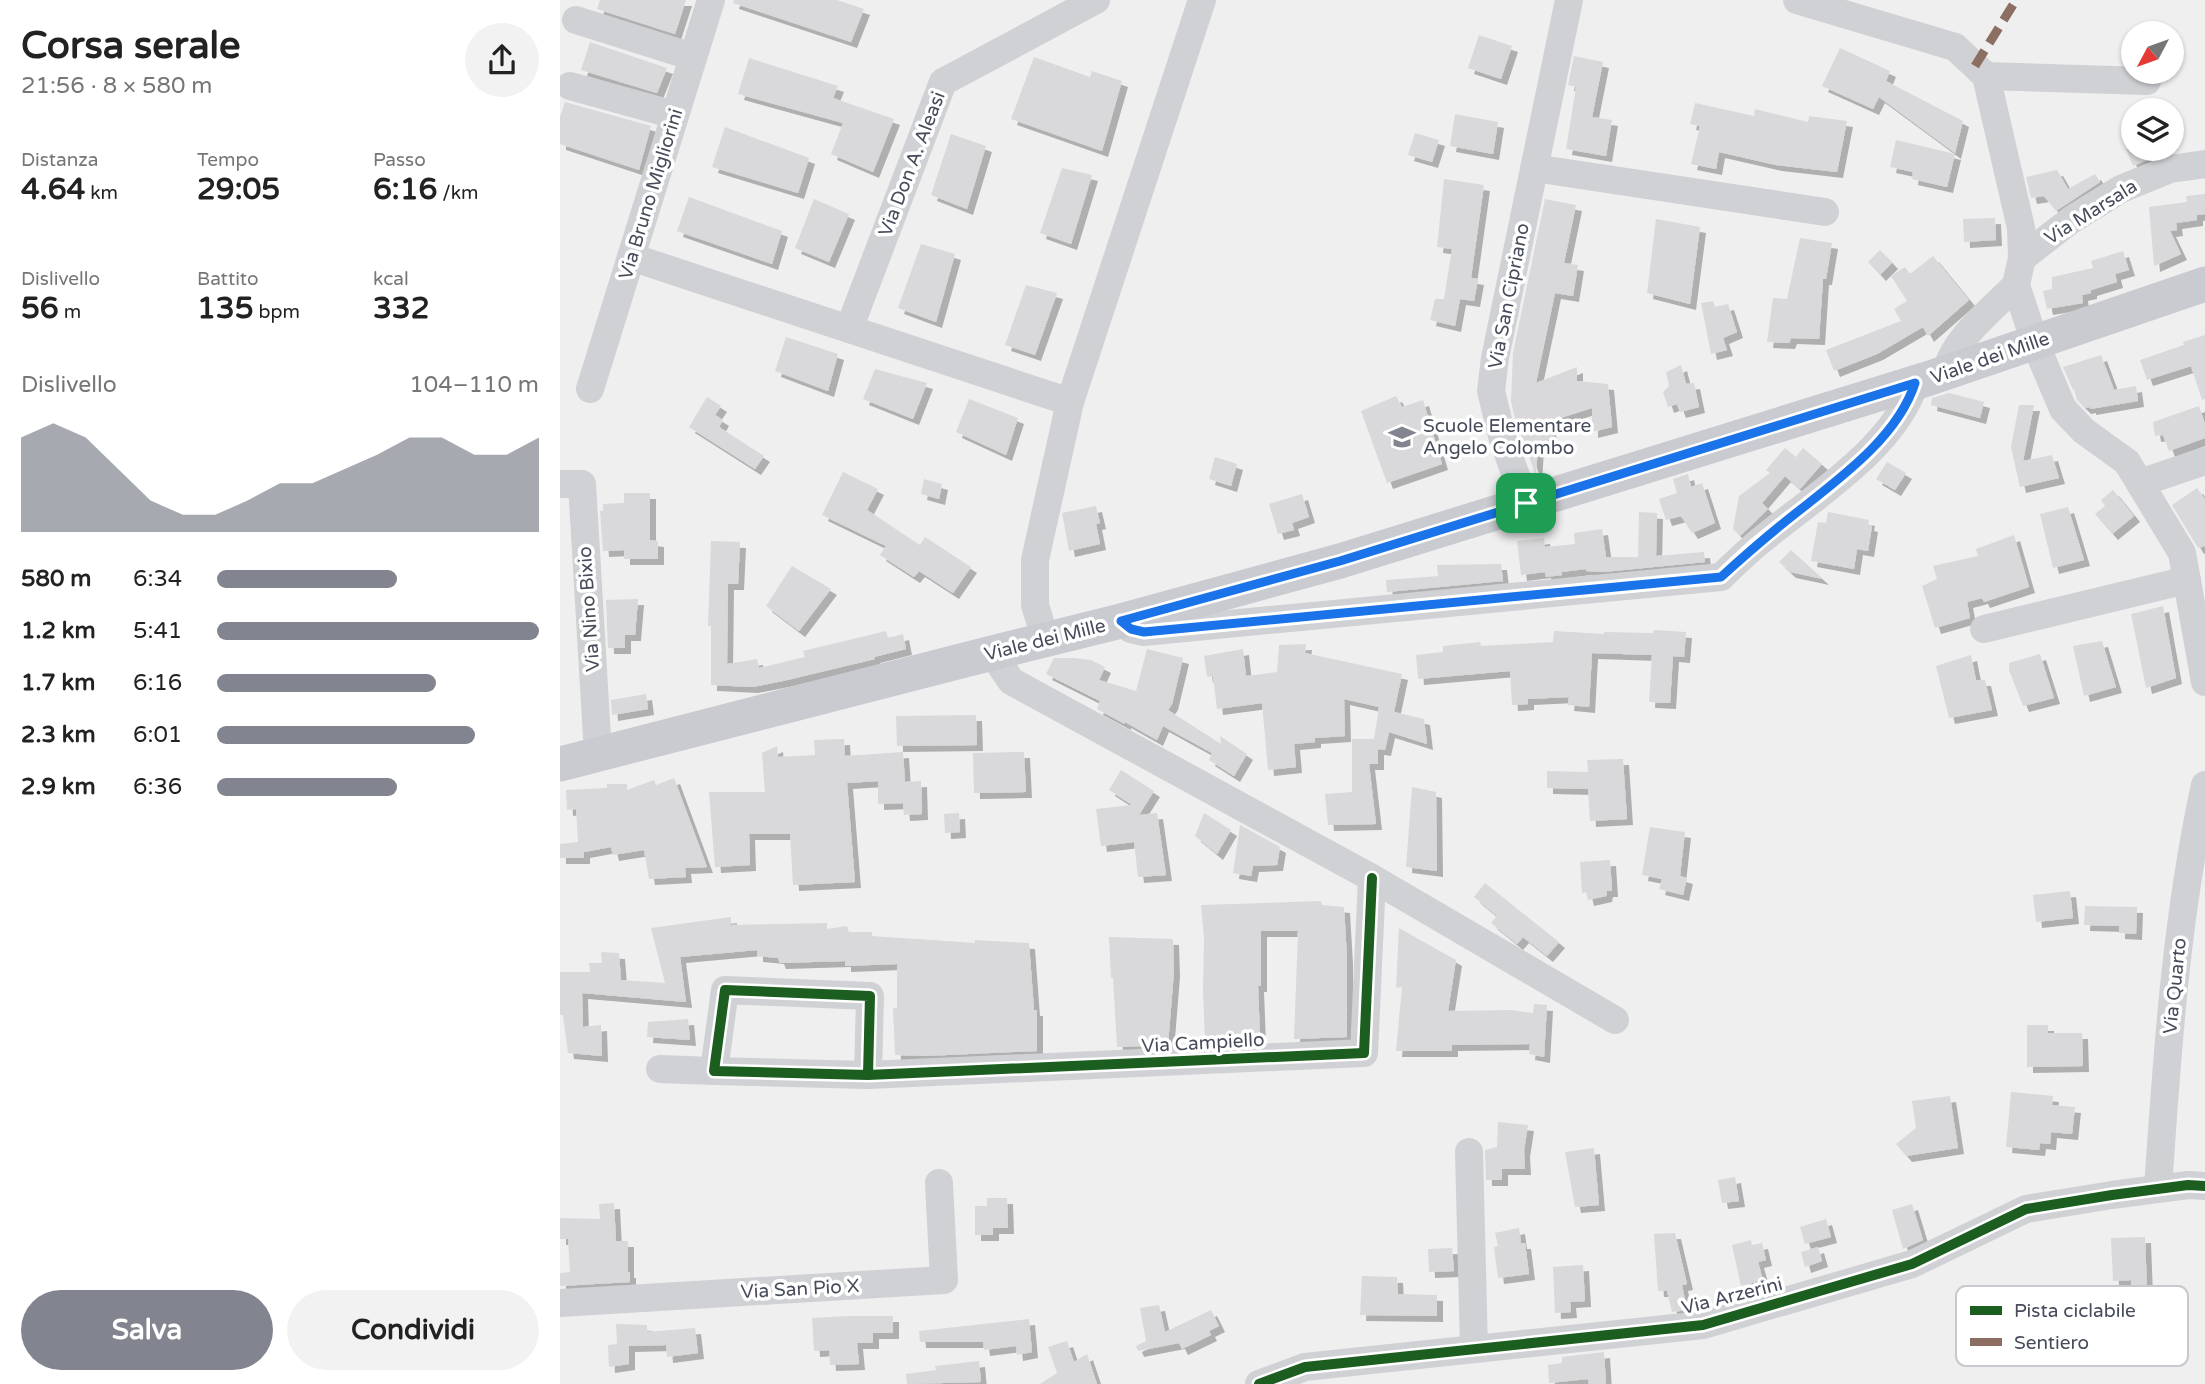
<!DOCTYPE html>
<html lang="it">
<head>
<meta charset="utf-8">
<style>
  body { margin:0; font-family:"Varela Round",sans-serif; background:#f2f2f2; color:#222; height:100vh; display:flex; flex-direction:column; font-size:26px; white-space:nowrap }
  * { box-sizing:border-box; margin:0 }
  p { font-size:23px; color:#767676 }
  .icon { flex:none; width:38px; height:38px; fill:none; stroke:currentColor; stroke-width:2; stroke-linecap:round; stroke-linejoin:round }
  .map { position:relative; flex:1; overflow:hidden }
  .sheet { display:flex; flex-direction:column; background:#fff; width:560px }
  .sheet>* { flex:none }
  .needle { width:46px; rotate:229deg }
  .tools { position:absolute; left:1561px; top:21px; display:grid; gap:14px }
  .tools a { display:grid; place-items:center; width:63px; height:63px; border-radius:50%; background:#fff; box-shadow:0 2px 5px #0004; font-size:35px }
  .pin { position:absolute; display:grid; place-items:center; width:60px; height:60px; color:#fff; margin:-30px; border-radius:14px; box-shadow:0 4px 10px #0006 }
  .round { display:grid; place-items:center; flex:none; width:74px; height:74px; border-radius:37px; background:#f2f2f2 }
  .overview { display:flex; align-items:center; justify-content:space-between; height:119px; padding:0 21px }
  h1 { font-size:38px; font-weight:800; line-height:52px }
  .figures { display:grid; grid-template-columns:repeat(3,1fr); gap:10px; height:119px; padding:7px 21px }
  .figures div { display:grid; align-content:center }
  .figures b { font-size:30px; font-weight:800 }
  .figures small { font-size:19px; font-weight:400 }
  .figures p { font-size:19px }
  .chart { height:196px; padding:14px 21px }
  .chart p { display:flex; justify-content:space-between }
  .chart svg { width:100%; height:126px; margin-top:7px; fill:#82858f; opacity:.7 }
  .action { display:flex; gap:14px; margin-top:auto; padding:14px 21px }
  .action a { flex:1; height:80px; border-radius:42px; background:#82858f; color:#fff; font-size:28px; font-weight:800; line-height:80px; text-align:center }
  .action a+a { background:#f2f2f2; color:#222 }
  ul { padding:0 21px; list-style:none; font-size:23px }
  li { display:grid; grid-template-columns:112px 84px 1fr; align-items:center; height:52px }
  li i { height:18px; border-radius:9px; background:#82858f }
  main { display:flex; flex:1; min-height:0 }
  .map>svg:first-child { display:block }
</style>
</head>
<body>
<main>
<section class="sheet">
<div class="overview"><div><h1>Corsa serale</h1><p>21:56 · 8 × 580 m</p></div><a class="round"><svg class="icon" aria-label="share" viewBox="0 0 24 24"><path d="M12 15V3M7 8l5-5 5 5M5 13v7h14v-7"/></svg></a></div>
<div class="figures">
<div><p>Distanza</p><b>4.64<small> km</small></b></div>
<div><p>Tempo</p><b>29:05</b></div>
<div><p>Passo</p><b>6:16<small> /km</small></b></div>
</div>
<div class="figures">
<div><p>Dislivello</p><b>56<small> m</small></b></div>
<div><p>Battito</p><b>135<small> bpm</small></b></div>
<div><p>kcal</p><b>332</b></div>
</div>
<div class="chart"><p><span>Dislivello</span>104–110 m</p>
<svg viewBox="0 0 160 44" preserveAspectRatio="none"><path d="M0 44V11L10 6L20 11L30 22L40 33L50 38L60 38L70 33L80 27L90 27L100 22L110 17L120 11L130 11L140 17L150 17L160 11V44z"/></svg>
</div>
<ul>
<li><b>580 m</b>6:34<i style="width:56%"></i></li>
<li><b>1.2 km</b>5:41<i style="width:100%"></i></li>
<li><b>1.7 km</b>6:16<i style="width:68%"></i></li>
<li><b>2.3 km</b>6:01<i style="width:80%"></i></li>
<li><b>2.9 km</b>6:36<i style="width:56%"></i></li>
</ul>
<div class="action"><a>Salva</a><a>Condividi</a></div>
</section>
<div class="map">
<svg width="1645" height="1384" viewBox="0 0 1645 1384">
  <defs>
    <filter id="shadow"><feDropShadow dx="6" dy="6" stdDeviation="0" flood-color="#0004"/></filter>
  </defs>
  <rect width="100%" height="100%" fill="#f0efef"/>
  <!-- building -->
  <g fill="#d9d8db" filter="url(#shadow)">
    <polygon points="40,0 126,0 115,34 37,9"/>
    <polygon points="174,0 277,0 304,9 291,42 173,3"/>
    <polygon points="919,35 952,46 941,79 908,68"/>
    <polygon points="30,42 107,68 97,93 21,70"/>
    <polygon points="1280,48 1330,71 1326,81 1403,121 1395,153 1319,97 1313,109 1262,86"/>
    <polygon points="1014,56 1043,62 1032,117 1052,120 1046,156 1006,149 1016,87 1008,85"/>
    <polygon points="474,57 530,77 532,71 562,81 542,151 451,119"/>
    <polygon points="189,58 278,86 273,98 334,119 313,172 271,154 283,123 178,94"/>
    <polygon points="5,102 91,126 79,170 0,144 0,117"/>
    <polygon points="1135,103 1194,116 1195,109 1248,122 1249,116 1287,121 1277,172 1216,165 1159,152 1156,169 1131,164 1140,126 1130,124"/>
    <polygon points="895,114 938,122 933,154 890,146"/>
    <polygon points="165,127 249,158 238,193 152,167"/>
    <polygon points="855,133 879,140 872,162 848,155"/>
    <polygon points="391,134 426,146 407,209 371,195"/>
    <polygon points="1336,140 1395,154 1387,187 1352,179 1353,172 1330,167"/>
    <polygon points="1566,149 1597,149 1599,155 1573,166"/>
    <polygon points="502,168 532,175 511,244 480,233"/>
    <polygon points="1497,170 1508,189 1535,174 1540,182 1496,211 1484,196 1471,198 1466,177"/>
    <polygon points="884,179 924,185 911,278 918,279 914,301 900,299 895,326 870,320 875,299 884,299 892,249 877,247"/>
    <polygon points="1645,194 1645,214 1637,215 1637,220 1616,223 1617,230 1610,231 1621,254 1594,266 1589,207 1627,202 1626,196"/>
    <polygon points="129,197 222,231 212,264 117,231"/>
    <polygon points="254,199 289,214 269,262 235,248"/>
    <polygon points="985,199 1016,205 1004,263 1018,265 1013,296 995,293 976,383 1017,367 1017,381 1048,384 1052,427 1032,432 1032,408 988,422 992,438 978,444 976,476 960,432 958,432 951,401 953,353"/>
    <polygon points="1435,218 1436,240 1404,242 1403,219"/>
    <polygon points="1096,219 1140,227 1130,304 1087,293"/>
    <polygon points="1240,238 1272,243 1266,279 1263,279 1259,339 1231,338 1229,343 1207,342 1213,298 1227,299"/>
    <polygon points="361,244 395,254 376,322 338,308"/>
    <polygon points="1320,250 1332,263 1320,275 1308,262"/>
    <polygon points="1563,251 1569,270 1555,274 1557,282 1531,290 1531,293 1522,295 1523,303 1487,309 1483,291 1492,289 1492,277 1533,268 1531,261"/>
    <polygon points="1373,256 1409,300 1368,336 1363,327 1317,354 1274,371 1266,350 1341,321 1334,309 1347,301 1331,276 1345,267 1350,274"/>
    <polygon points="466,285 497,293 475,355 445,345"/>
    <polygon points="1153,301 1155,307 1168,304 1177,332 1163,338 1167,350 1151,354 1141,303"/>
    <polygon points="1645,335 1645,399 1642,400 1631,366 1587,380 1580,360 1624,345 1623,342"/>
    <polygon points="226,337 278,354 268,391 215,371"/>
    <polygon points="1541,355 1554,390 1576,386 1578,401 1530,409 1530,407 1525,408 1517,400 1514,389 1513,390 1503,367"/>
    <polygon points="1121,365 1126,384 1134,383 1139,407 1120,412 1117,404 1108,407 1103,392 1109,386 1106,372"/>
    <polygon points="315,369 367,383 353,419 303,399"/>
    <polygon points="1389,393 1424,402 1420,418 1371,405 1372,398"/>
    <polygon points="836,396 842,407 863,400 882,464 827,483 801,411"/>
    <polygon points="147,397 161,406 155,415 163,420 159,427 204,456 195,469 129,427"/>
    <polygon points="409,399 458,418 446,455 396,432"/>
    <polygon points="1459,405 1474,405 1463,461 1492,455 1499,478 1460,487 1451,447"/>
    <polygon points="1639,406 1645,424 1645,438 1609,451 1603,435 1595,436 1593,422"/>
    <polygon points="1225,448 1236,457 1243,448 1262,464 1240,489 1225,476 1202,503 1208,509 1180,536 1173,529 1179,496 1210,473 1206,470"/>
    <polygon points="655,457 677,464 671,486 649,479"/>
    <polygon points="1327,462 1346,473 1335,490 1316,479"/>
    <polygon points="283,472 318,489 307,510 360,545 365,537 411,567 393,593 359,571 354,577 320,555 326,546 262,515"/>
    <polygon points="1128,474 1131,487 1142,483 1155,523 1132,533 1121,516 1106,520 1099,499 1117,493 1113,479"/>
    <polygon points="364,479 382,484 379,499 361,494"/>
    <polygon points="1637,488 1645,499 1645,546 1638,548 1612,505"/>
    <polygon points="1553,490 1574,516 1552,534 1535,514 1545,506 1541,500"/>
    <polygon points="64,493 90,493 90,540 98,541 98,559 64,559 64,550 43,551 40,511 43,511 43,504 64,503"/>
    <polygon points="742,494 749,517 732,523 734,530 718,534 709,504"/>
    <polygon points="536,506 540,523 536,524 540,544 509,551 502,513"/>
    <polygon points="1508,507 1524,560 1493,568 1480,514"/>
    <polygon points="1079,512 1097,513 1096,556 1144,552 1145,562 1043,572 1026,571 1026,569 1001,572 1002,575 986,577 985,572 961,575 957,541 984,538 985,547 1015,544 1014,533 1042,529 1046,557 1078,557"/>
    <polygon points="1268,512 1309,520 1308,525 1312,526 1308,551 1297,549 1294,569 1251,561 1258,522 1266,523"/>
    <polygon points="1454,535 1469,587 1424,602 1422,598 1407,602 1410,618 1375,628 1362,586 1377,579 1373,566 1418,556 1416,549"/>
    <polygon points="151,541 180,542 178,584 168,584 167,664 197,659 199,668 245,657 243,651 326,631 328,638 343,634 346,649 314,657 315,659 223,681 192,687 151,685 151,626 148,626"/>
    <polygon points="1231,550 1263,579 1230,572 1219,562"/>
    <polygon points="941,564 943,581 827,592 826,580 878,576 877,565"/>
    <polygon points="232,566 271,589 239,631 206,606"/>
    <polygon points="78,599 75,635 65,635 65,648 48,648 46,600"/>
    <polygon points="1603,606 1616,678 1586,688 1571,614"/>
    <polygon points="1094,630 1126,632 1124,657 1113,656 1110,703 1089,702 1092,655 1032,653 1029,707 1008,705 1009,697 968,699 968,704 952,705 950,671 858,679 856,655 883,652 883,646 920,642 921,646 993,642 994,631 1044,634 1044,632 1093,633"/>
    <polygon points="1542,641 1556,687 1524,696 1513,646"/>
    <polygon points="746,644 745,653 842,674 834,712 864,719 867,744 829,732 825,750 818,749 818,764 809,764 816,824 768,825 765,794 792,792 792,739 814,739 819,707 784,699 785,736 755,738 755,742 734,744 736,767 708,770 702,703 657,709 653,676 647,677 644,656 683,649 686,676 717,672 719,645"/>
    <polygon points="587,649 623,658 612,704 608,710 661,744 660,736 687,754 674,776 649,760 652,753 603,726 597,740 565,722 565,724 537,709 540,701 486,674 494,658 514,658 531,660 545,667 539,680 576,691"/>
    <polygon points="1480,654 1494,698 1463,706 1449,670 1449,663"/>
    <polygon points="1411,655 1416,680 1425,680 1432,710 1389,718 1376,666"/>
    <polygon points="86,694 88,709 52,715 51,700"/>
    <polygon points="416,715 417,745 337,746 336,716"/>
    <polygon points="284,739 285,756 343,752 345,782 361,781 362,814 344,815 343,803 318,804 318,781 287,783 295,882 233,885 230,834 189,834 190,865 155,867 149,792 205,792 202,753 217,746 218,757 255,755 254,740"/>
    <polygon points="464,752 466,792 414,793 413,753"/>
    <polygon points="1063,759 1067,819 1030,821 1028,789 987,788 987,771 1028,772 1027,760"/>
    <polygon points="561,770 594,791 579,815 597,813 606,875 578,877 574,842 541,846 536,809 572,805 549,790"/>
    <polygon points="114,778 147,867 125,868 126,877 89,879 84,850 53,855 51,847 24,852 24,858 0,858 0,844 18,842 16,809 7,810 6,790 47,788 47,784 67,784 67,790 94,780 96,785"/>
    <polygon points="852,787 876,792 877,871 846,867"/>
    <polygon points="399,813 400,832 385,833 384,814"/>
    <polygon points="644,813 671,830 657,854 635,836"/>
    <polygon points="680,825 720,847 717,865 693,866 691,876 673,873"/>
    <polygon points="1090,827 1125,832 1120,876 1127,878 1123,895 1099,889 1102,879 1082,875"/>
    <polygon points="1050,860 1052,891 1047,891 1046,896 1028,900 1026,892 1022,893 1020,862"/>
    <polygon points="925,883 999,942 987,956 963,937 957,944 931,923 937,916 914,897"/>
    <polygon points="1510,891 1513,918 1476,922 1473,895"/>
    <polygon points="761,901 762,905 784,907 787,958 787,1037 734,1039 738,931 701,931 701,986 698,986 700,1037 645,1040 643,991 644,939 641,905"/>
    <polygon points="1525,906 1577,907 1576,934 1559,933 1559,926 1524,925"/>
    <polygon points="171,917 171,925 267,923 267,929 287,926 289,932 312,932 312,936 415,943 415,940 469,943 474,1010 477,1010 477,1051 365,1056 335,1055 333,1008 337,1008 337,964 285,966 285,961 220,963 218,958 197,956 197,950 120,957 126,1002 22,993 23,1027 41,1025 42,1056 8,1053 3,1015 0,1015 0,972 30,972 29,963 42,963 41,952 59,953 61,980 105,983 91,928"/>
    <polygon points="839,928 896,960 888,1011 950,1010 973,1013 974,1004 987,1005 984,1057 969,1054 970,1044 892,1045 892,1051 836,1051 842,987 836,988"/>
    <polygon points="549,937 613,939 614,971 608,1045 557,1047 553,978 551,978"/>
    <polygon points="128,1019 130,1040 87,1037 88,1022"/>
    <polygon points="1467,1025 1488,1025 1488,1033 1522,1033 1523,1066 1467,1067"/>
    <polygon points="1451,1092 1493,1096 1492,1105 1515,1107 1512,1134 1491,1132 1490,1144 1480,1143 1479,1150 1446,1147"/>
    <polygon points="1390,1096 1398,1148 1346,1156 1336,1144 1356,1128 1352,1101"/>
    <polygon points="938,1122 968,1125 964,1151 965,1169 942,1169 942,1180 926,1180 925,1150 937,1147"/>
    <polygon points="1034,1148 1039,1205 1015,1207 1005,1152"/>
    <polygon points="1175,1177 1179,1201 1162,1203 1158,1180"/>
    <polygon points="427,1198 447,1198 448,1228 433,1228 433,1235 415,1235 415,1206 427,1206"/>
    <polygon points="54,1203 56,1241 68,1241 68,1272 70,1272 70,1282 0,1286 0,1273 10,1272 8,1239 0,1239 0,1218 40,1219 39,1204"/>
    <polygon points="1352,1204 1363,1240 1343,1249 1332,1210"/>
    <polygon points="1266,1219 1271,1237 1245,1244 1240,1227"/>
    <polygon points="959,1228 961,1243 965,1243 969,1274 938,1278 934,1247 938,1246 935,1233"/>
    <polygon points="1115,1233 1127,1284 1122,1285 1127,1310 1112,1312 1107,1291 1098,1291 1094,1234"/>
    <polygon points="1585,1237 1587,1289 1571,1289 1571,1280 1553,1281 1551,1238"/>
    <polygon points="1191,1240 1192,1245 1202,1243 1206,1260 1198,1262 1203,1280 1181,1286 1172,1245"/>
    <polygon points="1258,1247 1262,1261 1245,1267 1241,1252"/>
    <polygon points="892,1248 894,1271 869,1272 868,1249"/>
    <polygon points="1023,1265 1025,1301 1010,1302 1011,1312 995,1313 993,1267"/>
    <polygon points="802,1276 837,1277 838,1294 877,1295 877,1316 800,1315"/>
    <polygon points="1195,1285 1197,1292 1173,1299 1171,1291"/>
    <polygon points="599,1305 605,1332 651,1310 659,1326 649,1331 651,1335 622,1349 619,1343 578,1351 576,1346 586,1341 580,1308"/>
    <polygon points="288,1316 333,1316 333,1333 313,1333 313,1343 297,1343 299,1364 270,1365 269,1350 254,1351 252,1318"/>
    <polygon points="469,1319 472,1352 457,1355 456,1346 424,1350 423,1342 360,1342 359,1331"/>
    <polygon points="56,1324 87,1325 87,1332 135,1328 138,1353 107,1357 106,1345 69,1346 69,1364 49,1367 48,1345 57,1344"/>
    <polygon points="507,1341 514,1362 527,1354 537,1384 480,1384 497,1373 488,1347"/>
    <polygon points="1044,1352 1046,1384 1029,1384 1028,1379 989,1383 988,1365 1002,1363 1002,1357"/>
    <polygon points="419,1361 421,1382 347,1384 346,1374 376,1370 375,1366"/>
  </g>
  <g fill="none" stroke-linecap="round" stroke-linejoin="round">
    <!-- minor -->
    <g stroke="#d0d1d5" stroke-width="28">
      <polyline points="1237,0 1395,47 1426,76 1461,228 1462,258 1456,285 1475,343 1503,409 1524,431 1567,462 1622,553 1645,682"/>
      <polyline points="16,20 133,57"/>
      <polyline points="1426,76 1587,81"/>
      <polyline points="10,86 115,115"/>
      <polyline points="974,168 1265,212"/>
      <polyline points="71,257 510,402 475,560 475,605 486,641"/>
      <polyline points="1462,258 1511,220 1561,189 1610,169 1645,164"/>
      <polyline points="289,329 383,82 536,0"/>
      <path d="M1385,373c10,-36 46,-62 71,-88"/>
      <polyline points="30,389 151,0"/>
      <polyline points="510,402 642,0"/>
      <polyline points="1580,483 1645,461"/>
      <polyline points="0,484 22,484 38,754"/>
      <polyline points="966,503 943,440 931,391 935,358 1009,0"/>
      <path d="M561,621l10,8 13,3 577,-55c10,-10 21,-20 32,-30 52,-45 140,-96 162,-164"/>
      <polyline points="1424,629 1627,580"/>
      <polyline points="432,653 451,681 812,878 1055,1020"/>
      <polyline points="100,1069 154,1071"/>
      <polyline points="308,1075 154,1071 165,990 310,996 308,1075 804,1053 812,878"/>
      <polyline points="909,1152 914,1349"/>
      <path d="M1598,1189c9,-135 18,-271 47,-404"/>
      <polyline points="0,1303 384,1280 379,1183"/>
      <polyline points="699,1384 745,1367 1143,1325 1352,1264 1466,1209 1552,1195 1628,1185 1645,1186"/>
    </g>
    <!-- major -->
    <polyline stroke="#cacbd0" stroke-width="35" points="0,764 432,653 561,621 780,561 1370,378 1645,284"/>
    <!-- quiet -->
    <polyline stroke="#8d6e63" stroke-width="9" stroke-dasharray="18 9" stroke-linecap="butt" points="1415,66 1456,0"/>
    <defs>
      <g id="cycleway">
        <path d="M561,621l10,8 13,3 577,-55c10,-10 21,-20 32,-30 52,-45 140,-96 162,-164"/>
        <polyline points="308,1075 154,1071 165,990 310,996 308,1075 804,1053 812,878"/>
        <polyline points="699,1384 745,1367 1143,1325 1352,1264 1466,1209 1552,1195 1628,1185 1645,1186"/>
      </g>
    </defs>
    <!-- cycleway casing -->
    <use href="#cycleway" stroke="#fff" stroke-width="15"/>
    <!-- cycleway -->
    <use href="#cycleway" stroke="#1b5e20" stroke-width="10"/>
  </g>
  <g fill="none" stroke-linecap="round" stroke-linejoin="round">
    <defs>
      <path id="route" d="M1355,383c-18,56 -79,98 -124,134 -24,19 -47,39 -70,60l-577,55 -13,-3 -10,-8 219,-60z"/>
    </defs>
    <!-- route casing -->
    <use href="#route" stroke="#fff" stroke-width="14"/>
    <!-- route -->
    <use href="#route" stroke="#1a73e8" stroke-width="9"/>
  </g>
  <!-- icons -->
  <defs>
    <symbol id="school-bare" viewBox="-9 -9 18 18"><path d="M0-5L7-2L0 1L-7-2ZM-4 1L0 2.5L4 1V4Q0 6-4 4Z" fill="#82858f" stroke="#fff" stroke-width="2.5" paint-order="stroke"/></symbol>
  </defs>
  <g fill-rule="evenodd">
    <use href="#school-bare" x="823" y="418" width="38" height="38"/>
  </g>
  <g text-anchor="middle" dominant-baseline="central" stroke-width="7" stroke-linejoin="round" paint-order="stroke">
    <!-- street labels -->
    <g font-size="19" fill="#474c5b" stroke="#fff">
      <text transform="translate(352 164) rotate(-69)">Via Don A. Aleasi</text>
      <text transform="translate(91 194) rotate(-73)">Via Bruno Migliorini</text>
      <text transform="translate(1531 212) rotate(-32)">Via Marsala</text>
      <text transform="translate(949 296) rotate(-79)">Via San Cipriano</text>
      <text transform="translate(1430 358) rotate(-19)">Viale dei Mille</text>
      <text transform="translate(29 609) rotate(-94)">Via Nino Bixio</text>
      <text transform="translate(485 640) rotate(-14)">Viale dei Mille</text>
      <text transform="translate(1615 986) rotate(-84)">Via Quarto</text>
      <text transform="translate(643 1043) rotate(-3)">Via Campiello</text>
      <text transform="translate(240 1289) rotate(-3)">Via San Pio X</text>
      <text transform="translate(1172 1296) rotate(-14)">Via Arzerini</text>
    </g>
    <!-- poi labels -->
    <g font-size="19" fill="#474c5b" stroke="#fff" text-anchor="start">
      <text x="863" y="426">Scuole Elementare<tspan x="863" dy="22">Angelo Colombo</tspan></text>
    </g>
  </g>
  <!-- legend -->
  <rect x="1396" y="1286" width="232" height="80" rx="10" fill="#fff" stroke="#c8c9ce" stroke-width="2"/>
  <rect x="1410" y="1306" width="32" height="9" fill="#1b5e20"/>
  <rect x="1410" y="1338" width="32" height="8" fill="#8d6e63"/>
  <g font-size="19" fill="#474c5b">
    <text x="1454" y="1317">Pista ciclabile</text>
    <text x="1454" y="1349">Sentiero</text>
  </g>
</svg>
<div class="tools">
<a><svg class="needle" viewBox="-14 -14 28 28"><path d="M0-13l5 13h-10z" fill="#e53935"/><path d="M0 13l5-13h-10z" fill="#767676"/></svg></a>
<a><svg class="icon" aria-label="layers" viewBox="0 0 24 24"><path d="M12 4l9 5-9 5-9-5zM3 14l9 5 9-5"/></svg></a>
</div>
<div class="pin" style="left:966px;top:503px;background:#1e9e55"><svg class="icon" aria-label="arrive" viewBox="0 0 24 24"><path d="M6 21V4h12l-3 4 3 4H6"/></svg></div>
</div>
</main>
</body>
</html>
